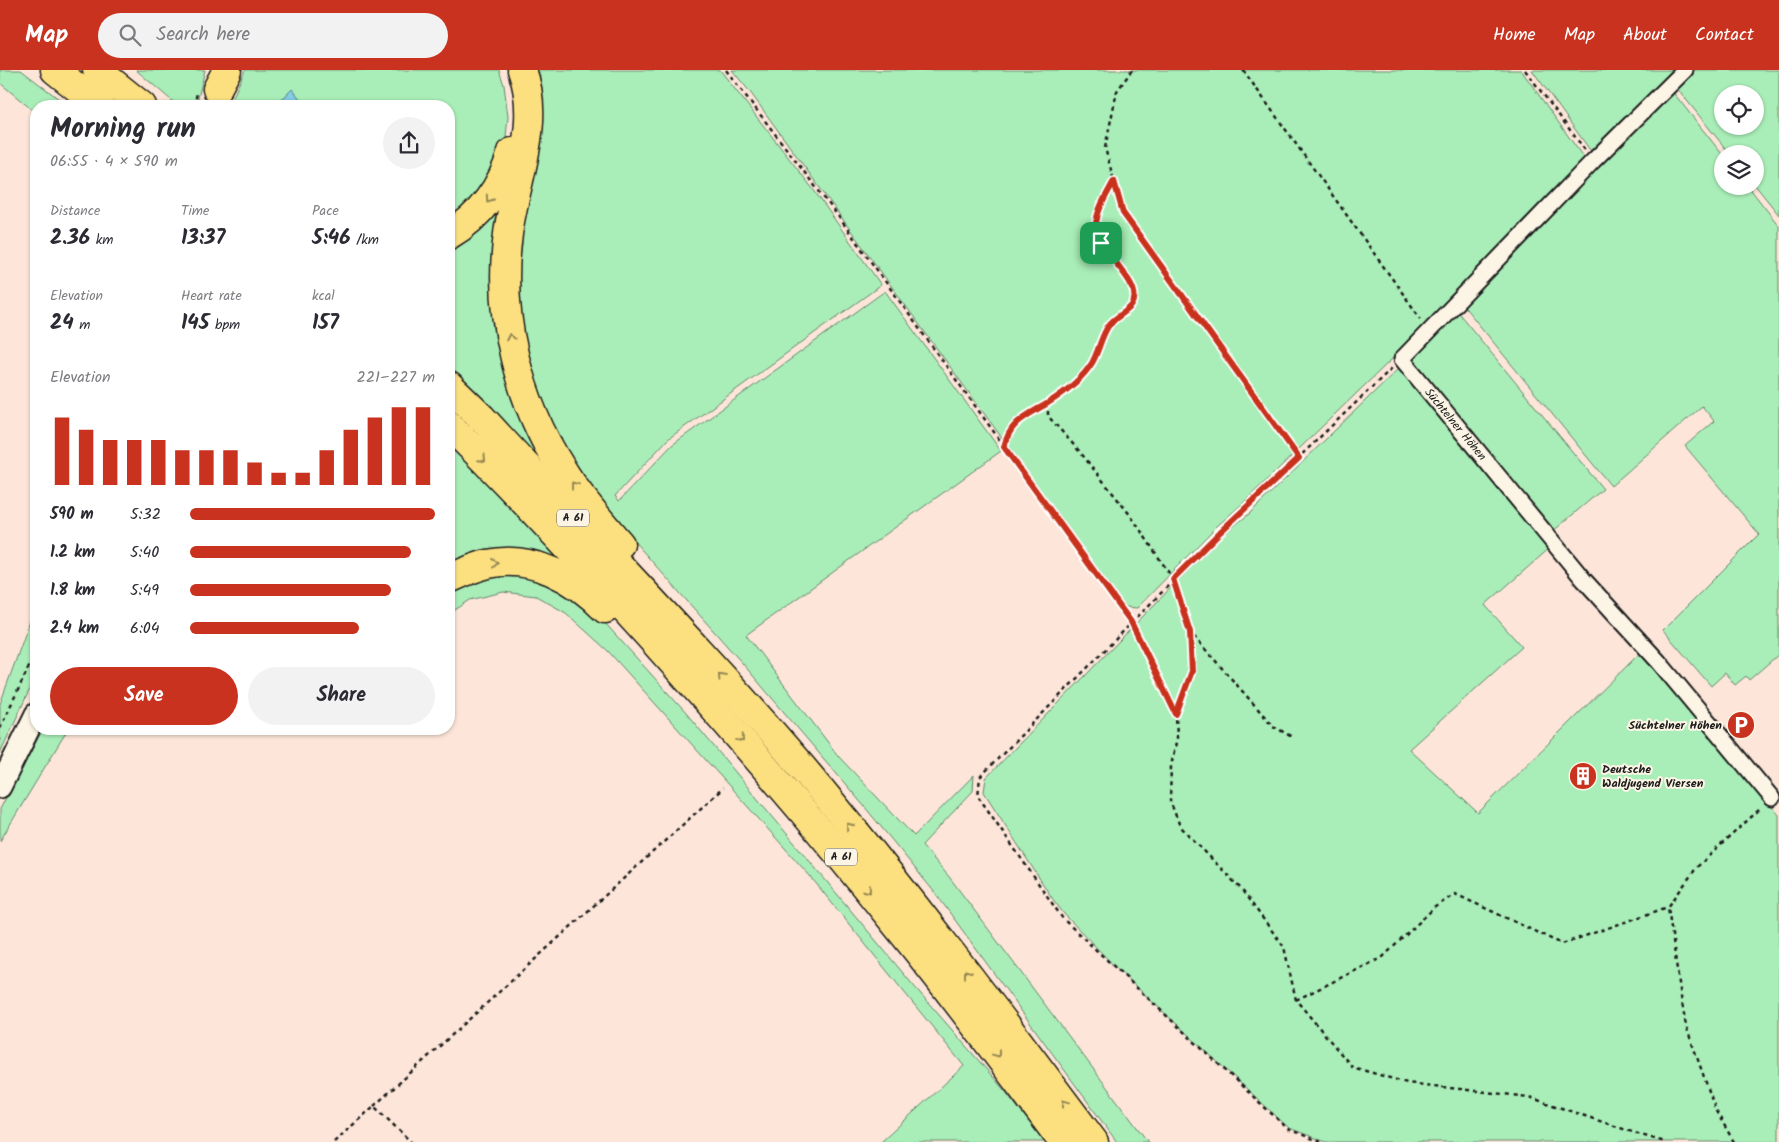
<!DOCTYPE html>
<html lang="en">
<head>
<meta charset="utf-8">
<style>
  body { margin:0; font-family:Kalam,sans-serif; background:#f2f2f3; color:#2b2b33; height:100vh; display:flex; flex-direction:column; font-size:19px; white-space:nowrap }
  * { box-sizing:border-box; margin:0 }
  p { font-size:16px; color:#7c7c81 }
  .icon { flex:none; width:28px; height:28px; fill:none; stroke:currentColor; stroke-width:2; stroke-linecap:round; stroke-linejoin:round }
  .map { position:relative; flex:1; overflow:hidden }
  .details { position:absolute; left:30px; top:30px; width:425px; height:635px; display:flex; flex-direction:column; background:#fff; border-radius:20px; box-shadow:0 1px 4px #0004 }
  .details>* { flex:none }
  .tools { position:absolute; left:1714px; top:15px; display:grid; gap:10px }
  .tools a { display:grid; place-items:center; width:50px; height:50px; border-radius:50%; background:#fff; box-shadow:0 1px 4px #0004; font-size:25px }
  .pin { position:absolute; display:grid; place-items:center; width:42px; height:42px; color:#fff; margin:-21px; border-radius:10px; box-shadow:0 2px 8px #0006 }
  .round { display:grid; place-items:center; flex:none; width:52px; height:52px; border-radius:26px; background:#f2f2f3 }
  .overview { display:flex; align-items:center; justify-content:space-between; height:85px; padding:0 20px }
  h1 { font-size:28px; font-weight:700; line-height:38px }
  .stats { display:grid; grid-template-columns:repeat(3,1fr); gap:8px; height:85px; padding:5px 20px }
  .stats div { display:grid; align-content:center }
  .stats b { font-size:21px; font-weight:700 }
  .stats small { font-size:14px; font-weight:400 }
  .stats p { font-size:14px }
  .chart { height:140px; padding:10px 20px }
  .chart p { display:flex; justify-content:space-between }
  .chart svg { width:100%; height:90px; margin-top:5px; stroke:#c8321e; stroke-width:6 }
  .primary-button { display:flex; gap:10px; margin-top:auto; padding:10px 20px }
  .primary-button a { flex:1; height:58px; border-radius:30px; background:#c8321e; color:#fff; font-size:20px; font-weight:700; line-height:58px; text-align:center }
  .primary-button a+a { background:#f2f2f3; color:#2b2b33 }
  ul { padding:0 20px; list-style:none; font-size:16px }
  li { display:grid; grid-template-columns:80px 60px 1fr; align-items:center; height:38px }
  li i { height:12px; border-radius:6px; background:#c8321e }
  header { display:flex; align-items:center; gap:30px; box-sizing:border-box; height:70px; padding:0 25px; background:#c8321e; color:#fff }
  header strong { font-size:24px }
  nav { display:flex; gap:28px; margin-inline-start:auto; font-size:18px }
  .search { width:350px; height:45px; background:#f2f2f3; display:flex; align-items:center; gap:12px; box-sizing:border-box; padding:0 18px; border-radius:28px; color:#7c7c81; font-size:19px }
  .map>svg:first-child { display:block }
</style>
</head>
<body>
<header>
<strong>Map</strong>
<div class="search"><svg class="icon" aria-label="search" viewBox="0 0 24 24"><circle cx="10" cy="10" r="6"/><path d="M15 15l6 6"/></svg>Search here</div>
<nav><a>Home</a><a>Map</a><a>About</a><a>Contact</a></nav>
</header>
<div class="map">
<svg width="1779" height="1072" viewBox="0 0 1779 1072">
  <rect width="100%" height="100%" fill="#fde6d9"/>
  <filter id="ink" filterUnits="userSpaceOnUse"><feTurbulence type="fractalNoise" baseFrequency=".02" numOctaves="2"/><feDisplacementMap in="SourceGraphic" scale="10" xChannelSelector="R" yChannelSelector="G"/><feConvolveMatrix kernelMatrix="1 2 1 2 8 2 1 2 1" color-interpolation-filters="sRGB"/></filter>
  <g filter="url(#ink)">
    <!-- green -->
    <g fill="#a9eeb8" stroke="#62856a" fill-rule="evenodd">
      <polygon points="0,0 21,0 68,36 36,36 36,43 0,13"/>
      <polygon points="136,0 205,0 196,36 178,36"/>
      <polygon points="245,0 499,0 504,15 508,47 505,76 488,114 449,154 449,36 306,36 292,19 276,36 229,36"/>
      <polygon points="531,0 720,0 813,119 881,215 668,369 615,426 619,431 672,375 885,221 1001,381 746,565 839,687 914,766 974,705 973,721 922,775 950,808 1148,1072 1117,1072 936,824 864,736 743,594 600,433 570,388 556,363 531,307 515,220"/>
      <polygon points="732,0 1521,0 1586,91 1393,288 1240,436 1216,457 1137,538 1125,537 750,22"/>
      <polygon points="1532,0 1676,0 1593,84"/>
      <path d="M1693,0h86v145l-24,-30v-31h-25l-54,-67zM1722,24h33v32h-33z"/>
      <polygon points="1672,21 1722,84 1722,116 1748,116 1779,156 1779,584 1749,610 1746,606 1735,615 1725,603 1711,616 1663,560 1759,464 1685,376 1714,351 1702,336 1611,416 1462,234"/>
      <polygon points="512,103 499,189 556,405 449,297 449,172"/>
      <polygon points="1456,240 1603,419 1551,463 1413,297 1413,284"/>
      <polygon points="1401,296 1551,477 1485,535 1522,577 1409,679 1478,743 1643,580 1779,745 1779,1072 1326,1072 1289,1058 1118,900 1064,844 1052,828 984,722 986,708 1222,465 1249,444"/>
      <polygon points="449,368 601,526 566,503 449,504"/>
      <polygon points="512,505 525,506 551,514 575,526 605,553 686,643 913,915 1005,1021 1044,1072 881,1072 964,996 810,806 608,581 566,543 536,526 503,522 470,530 449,544 449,522 474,510"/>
      <polygon points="36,534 36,606 0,683 0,634"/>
      <polygon points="43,659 68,659 0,771 0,739"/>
    </g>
    <!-- water -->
    <polygon fill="#84cee5" stroke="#5a8795" points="292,19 306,36 276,36"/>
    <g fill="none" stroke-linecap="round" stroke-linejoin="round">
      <defs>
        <g id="street">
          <path id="s1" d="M1685,0l-92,91 -191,198 182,221 75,82 113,136"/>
        </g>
        <polyline id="secondary" points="0,717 36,644"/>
        <g id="highway">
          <polyline points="55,0 100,36"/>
          <polyline points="97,0 142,36"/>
          <path d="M522,0c20,54 -7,110 -14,164 -11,81 10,166 54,235 15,25 39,53 58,75"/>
          <polyline points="217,19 227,0"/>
          <path d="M449,165c31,-18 53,-48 63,-83"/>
          <path d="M449,316l33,32c106,116 217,229 319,348 103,122 198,249 293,376"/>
          <path d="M449,355c58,57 115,118 170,178 97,106 190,213 279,324 57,70 111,143 165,215"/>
          <path d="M449,509c13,-6 25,-12 39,-15 44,-10 88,15 117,45"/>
        </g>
      </defs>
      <!-- street casing -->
      <use href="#street" stroke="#1c1c1c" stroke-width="19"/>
      <!-- secondary casing -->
      <use href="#secondary" stroke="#1c1c1c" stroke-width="25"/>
      <!-- highway casing -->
      <use href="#highway" stroke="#1c1c1c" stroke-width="31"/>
      <!-- path -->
      <g stroke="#1c1c1c" stroke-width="2.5" stroke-dasharray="4 4" stroke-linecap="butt">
        <polyline points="726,0 838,146 1131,552 1176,644 1177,668 1171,696 1170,731 1180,756 1241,819 1284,877 1296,930 1352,997 1407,1013 1529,1027 1641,1065 1665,1072"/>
        <polyline points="1132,0 1117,21 1105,78 1123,143 1299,387"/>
        <polyline points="1243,0 1421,249"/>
        <polyline points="1525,0 1585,80"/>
        <polyline points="194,36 197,23"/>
        <polyline points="1048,333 1048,346 1080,382 1131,446 1173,509 1190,562 1273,656 1292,667"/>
        <path d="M1004,377c6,-26 24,-31 44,-44 11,-7 24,-17 33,-26 16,-15 16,-37 29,-53 6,-8 18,-12 22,-21 13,-24 -39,-50 -36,-79 1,-14 11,-29 17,-42"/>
        <polyline points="1177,643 1192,601 1190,563"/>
        <polyline points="0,658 36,582"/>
        <polyline points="1296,930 1383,887 1435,837 1455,824 1562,874 1668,837"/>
        <polyline points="374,1036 723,718"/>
        <polyline points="334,1072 374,1036 411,1072"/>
        <polyline points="1321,1072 1288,1059 1063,849 978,726 980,707 1221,462 1392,298"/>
        <polyline points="1734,1072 1716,1041 1686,956 1681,927 1668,837 1697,797 1761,738"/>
      </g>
      <!-- street -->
      <use href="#street" stroke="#fcf5e5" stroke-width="15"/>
      <!-- secondary -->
      <use href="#secondary" stroke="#fcf5e5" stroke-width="21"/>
      <!-- highway -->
      <use href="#highway" stroke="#fce080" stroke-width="28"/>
    </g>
    <!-- one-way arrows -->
    <defs><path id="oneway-chevron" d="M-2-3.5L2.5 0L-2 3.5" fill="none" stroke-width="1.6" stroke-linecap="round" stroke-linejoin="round" transform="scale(1.25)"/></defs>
    <g stroke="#978853">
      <use href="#oneway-chevron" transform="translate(489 129) rotate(125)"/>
      <use href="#oneway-chevron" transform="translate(510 267) rotate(-101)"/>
      <use href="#oneway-chevron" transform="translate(483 389) rotate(46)"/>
      <use href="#oneway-chevron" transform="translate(574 415) rotate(-127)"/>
      <use href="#oneway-chevron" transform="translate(495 493) rotate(-6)"/>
      <use href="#oneway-chevron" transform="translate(721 606) rotate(-132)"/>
      <use href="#oneway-chevron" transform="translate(741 669) rotate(50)"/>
      <use href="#oneway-chevron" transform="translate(849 756) rotate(-129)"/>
      <use href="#oneway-chevron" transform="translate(868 820) rotate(51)"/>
      <use href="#oneway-chevron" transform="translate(967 903) rotate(-127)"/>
      <use href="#oneway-chevron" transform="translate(997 984) rotate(53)"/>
      <use href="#oneway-chevron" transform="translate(1065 1033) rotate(-127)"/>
    </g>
  </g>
  <g fill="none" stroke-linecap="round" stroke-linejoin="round" filter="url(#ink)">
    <defs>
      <path id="route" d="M1114,111l9,32 176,245 -79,74 -47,47 17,53 2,39 -16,43 -45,-92 -127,-175c6,-26 23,-31 44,-44 16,-10 34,-24 44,-40 7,-12 9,-27 17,-38 6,-8 17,-12 23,-20 14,-22 -36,-53 -36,-79 0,-15 11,-32 18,-45z"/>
    </defs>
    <!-- route casing -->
    <use href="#route" stroke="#fff" stroke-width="10"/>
    <!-- route -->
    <use href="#route" stroke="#c8321e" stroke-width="6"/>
  </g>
  <!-- icons -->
  <defs>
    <symbol id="parking-disc" viewBox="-11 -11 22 22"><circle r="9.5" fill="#c8321e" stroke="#fcf5e5"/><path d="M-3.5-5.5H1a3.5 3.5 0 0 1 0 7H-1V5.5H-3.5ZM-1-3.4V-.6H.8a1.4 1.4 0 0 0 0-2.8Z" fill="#fff"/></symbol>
    <symbol id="building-disc" viewBox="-11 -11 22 22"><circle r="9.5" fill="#c8321e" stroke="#fcf5e5"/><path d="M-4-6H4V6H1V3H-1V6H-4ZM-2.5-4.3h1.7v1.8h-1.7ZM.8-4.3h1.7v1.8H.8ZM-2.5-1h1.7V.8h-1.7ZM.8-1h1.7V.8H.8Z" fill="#fff"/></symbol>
  </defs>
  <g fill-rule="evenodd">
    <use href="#parking-disc" x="1725" y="639" width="32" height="32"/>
    <use href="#building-disc" x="1567" y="690" width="32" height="32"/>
  </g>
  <g text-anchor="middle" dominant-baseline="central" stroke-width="4" stroke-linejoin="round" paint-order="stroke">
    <!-- shield labels -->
    <g fill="#fcf5e5" stroke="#5f5d58" stroke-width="1">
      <rect x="557" y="439.5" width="32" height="17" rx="4"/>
      <rect x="825" y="778.5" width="32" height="17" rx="4"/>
    </g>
    <g font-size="11" font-weight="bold" fill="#1c1c1c">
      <text x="573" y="448">A 61</text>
      <text x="841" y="787">A 61</text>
    </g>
    <!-- street labels -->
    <g font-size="12" fill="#1c1c1c" stroke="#fcf5e5">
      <text stroke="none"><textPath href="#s1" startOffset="489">Süchtelner Höhen</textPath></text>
    </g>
    <!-- poi labels -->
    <g font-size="12" font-weight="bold" fill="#1c1c1c" stroke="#fcf5e5" text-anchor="end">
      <text x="1722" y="655">Süchtelner Höhen</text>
      <text x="1602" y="699" text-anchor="start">Deutsche<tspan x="1602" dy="14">Waldjugend Viersen</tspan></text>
    </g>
  </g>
</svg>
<div class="tools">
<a><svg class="icon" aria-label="locate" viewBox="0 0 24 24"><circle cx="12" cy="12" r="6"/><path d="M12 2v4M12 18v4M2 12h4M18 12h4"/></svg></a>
<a><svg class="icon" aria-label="layers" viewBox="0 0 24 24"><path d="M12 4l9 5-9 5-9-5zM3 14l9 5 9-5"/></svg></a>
</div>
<div class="pin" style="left:1101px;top:173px;background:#1e9e55"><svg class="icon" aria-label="arrive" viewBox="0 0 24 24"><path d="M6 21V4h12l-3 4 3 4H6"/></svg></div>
<section class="details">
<div class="overview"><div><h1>Morning run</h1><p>06:55 · 4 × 590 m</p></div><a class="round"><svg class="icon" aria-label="share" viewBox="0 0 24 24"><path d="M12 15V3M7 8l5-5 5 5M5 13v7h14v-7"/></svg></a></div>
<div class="stats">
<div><p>Distance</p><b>2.36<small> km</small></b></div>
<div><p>Time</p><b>13:37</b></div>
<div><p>Pace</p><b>5:46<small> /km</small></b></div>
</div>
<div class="stats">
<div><p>Elevation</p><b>24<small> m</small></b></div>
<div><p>Heart rate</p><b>145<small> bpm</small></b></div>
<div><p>kcal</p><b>157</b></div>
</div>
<div class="chart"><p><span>Elevation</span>221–227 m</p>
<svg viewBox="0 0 160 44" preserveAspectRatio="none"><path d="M5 44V11M15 44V17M25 44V22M35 44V22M45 44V22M55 44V27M65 44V27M75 44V27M85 44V33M95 44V38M105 44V38M115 44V27M125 44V17M135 44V11M145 44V6M155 44V6"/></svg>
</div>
<ul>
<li><b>590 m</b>5:32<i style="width:100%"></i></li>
<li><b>1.2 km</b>5:40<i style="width:90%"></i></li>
<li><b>1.8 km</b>5:49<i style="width:82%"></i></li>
<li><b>2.4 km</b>6:04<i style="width:69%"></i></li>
</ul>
<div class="primary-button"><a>Save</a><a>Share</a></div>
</section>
</div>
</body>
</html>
